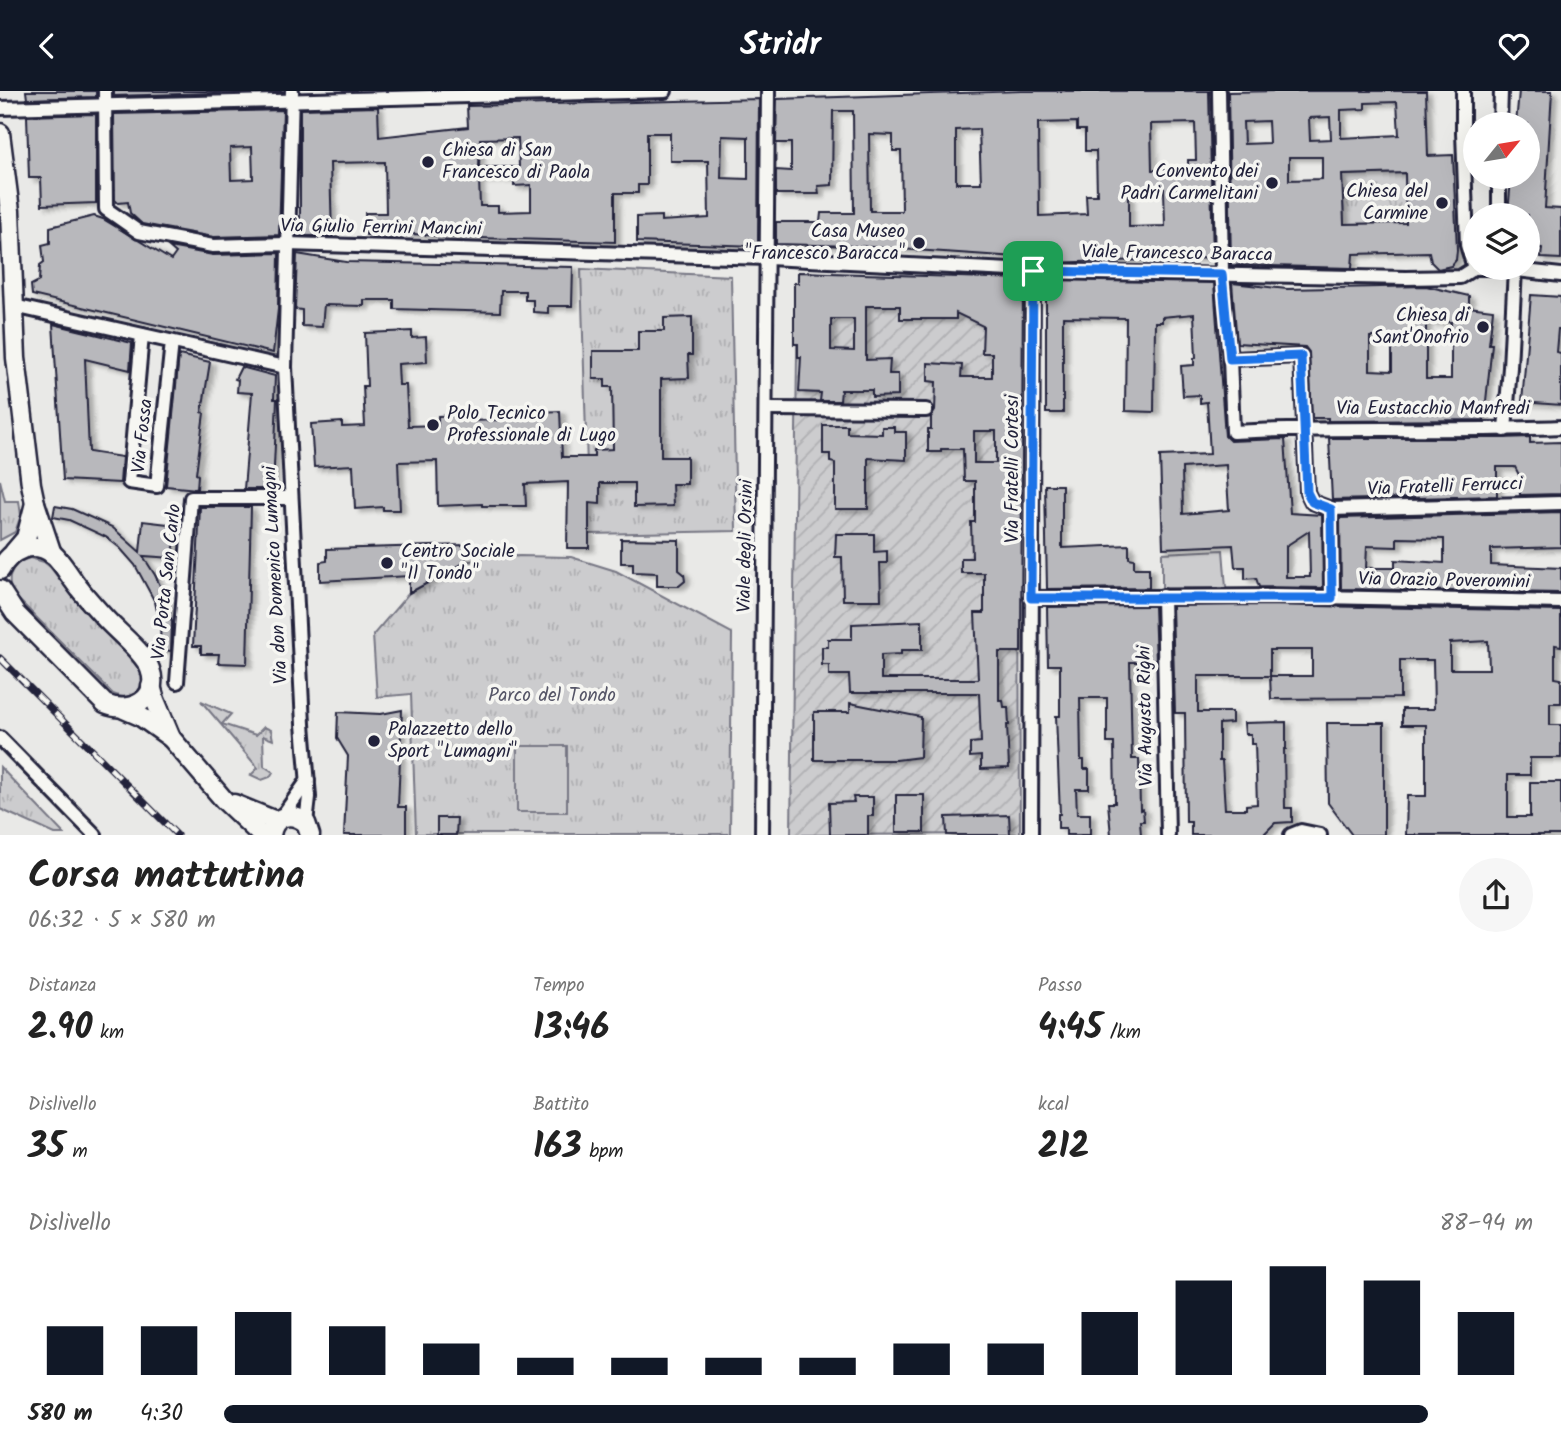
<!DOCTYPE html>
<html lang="it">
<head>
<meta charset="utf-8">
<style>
  body { margin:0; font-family:Kalam,sans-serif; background:#f6f6f6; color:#222; height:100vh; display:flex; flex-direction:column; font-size:26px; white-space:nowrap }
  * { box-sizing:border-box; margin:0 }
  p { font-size:23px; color:#767676 }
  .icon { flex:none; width:38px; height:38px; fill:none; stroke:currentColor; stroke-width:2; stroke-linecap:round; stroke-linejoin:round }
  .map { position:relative; height:744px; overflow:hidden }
  .panel { display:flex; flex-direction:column; background:#fff; flex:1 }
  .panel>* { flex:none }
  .needle { width:46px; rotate:60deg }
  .buttons { position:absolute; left:1463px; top:21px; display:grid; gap:14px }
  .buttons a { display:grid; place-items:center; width:77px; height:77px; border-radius:50%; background:#fff; box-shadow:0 7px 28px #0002; font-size:35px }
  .pin { position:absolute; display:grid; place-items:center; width:60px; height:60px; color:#fff; margin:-30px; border-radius:14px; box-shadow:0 4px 10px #0006 }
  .round { display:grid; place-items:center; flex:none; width:74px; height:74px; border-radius:37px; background:#f6f6f6 }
  .head { display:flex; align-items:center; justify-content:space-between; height:119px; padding:0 28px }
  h1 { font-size:38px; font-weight:700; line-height:52px }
  .metrics { display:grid; grid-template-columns:repeat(3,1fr); gap:10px; height:119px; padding:7px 28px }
  .metrics div { display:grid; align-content:center }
  .metrics b { font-size:35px; font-weight:700 }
  .metrics small { font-size:19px; font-weight:400 }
  .metrics p { font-size:19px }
  .chart { height:196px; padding:14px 28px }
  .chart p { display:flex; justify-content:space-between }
  .chart svg { width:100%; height:126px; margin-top:7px; stroke:#111827; stroke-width:6 }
  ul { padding:0 28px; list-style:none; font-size:23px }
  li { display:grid; grid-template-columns:112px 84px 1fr; align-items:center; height:52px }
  li i { height:18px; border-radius:9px; background:#111827 }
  header { display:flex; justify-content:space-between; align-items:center; height:91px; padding:0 28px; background:#111827; color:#fff; font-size:32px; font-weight:700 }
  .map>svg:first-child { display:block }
</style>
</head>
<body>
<header><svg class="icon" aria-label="back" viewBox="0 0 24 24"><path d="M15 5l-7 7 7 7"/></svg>Stridr<svg class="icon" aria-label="heart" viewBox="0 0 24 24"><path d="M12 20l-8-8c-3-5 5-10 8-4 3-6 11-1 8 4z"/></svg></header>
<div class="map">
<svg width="1561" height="744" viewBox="0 0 1561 744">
  <defs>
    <pattern id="grass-tufts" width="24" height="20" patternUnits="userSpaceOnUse" patternTransform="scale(1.75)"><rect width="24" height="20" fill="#ccccce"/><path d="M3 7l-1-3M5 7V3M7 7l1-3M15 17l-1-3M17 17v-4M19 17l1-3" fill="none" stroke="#afafb2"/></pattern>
    <pattern id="garden-furrows" width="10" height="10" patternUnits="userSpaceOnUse" patternTransform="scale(1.75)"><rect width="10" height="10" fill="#ccccce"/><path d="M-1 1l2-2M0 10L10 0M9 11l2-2" fill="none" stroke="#afafb2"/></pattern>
    <filter id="shadow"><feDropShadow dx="5" dy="3" stdDeviation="2" flood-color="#0004"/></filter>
  </defs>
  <rect width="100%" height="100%" fill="#e9e9e7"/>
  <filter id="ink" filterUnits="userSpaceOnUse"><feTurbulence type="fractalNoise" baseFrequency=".0143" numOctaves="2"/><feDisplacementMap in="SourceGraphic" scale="14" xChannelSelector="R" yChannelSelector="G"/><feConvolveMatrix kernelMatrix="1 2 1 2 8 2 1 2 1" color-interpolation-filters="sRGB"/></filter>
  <g filter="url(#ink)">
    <!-- grass -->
    <g fill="url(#grass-tufts)" stroke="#777784" stroke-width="2">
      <polygon points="1405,82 1406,132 1344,133 1342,84"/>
      <polygon points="581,178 731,185 736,440 589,443"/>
      <polygon points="0,389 5,410 19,410 21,424 15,441 0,449"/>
      <polygon points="520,465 571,466 616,480 732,542 730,743 416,743 411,603 377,606 373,544 409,502 466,471 486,466"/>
      <path d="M30,467l14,4 6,5 29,37 59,61c13,20 -4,39 -25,29l-99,-99c-10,-16 -2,-33 16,-37z"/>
      <polygon points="201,610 231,623 222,633 256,644 264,636 271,639 273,649 263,645 264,675 273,681 270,686 262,689 251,684 258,677"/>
      <polygon points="0,676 64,743 55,743 0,718"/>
    </g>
    <!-- garden -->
    <polygon fill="url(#garden-furrows)" stroke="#777784" stroke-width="2" points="798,181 1018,191 1020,743 791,744"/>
    <!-- pitch -->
    <g fill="#ccccce" stroke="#777784" stroke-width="2">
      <polygon points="1223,459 1226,497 1162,497 1162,462"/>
      <rect x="517" y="655" width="50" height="66"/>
    </g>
    <!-- building -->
    <g fill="#b8b8bc" stroke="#22223b" stroke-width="2" fill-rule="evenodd" filter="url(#shadow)">
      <polygon points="26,0 96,0 96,6 27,8"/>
      <polygon points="114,0 283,0 114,5"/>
      <path d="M1022,0h187l4,167 -167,5v-4l-190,-13 -80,-2v-22h44l1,-9h33l-1,-102h-20l-1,74 -14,1 1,8h-43v-24l15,1v-28h-15l1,-44zM1077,31v8h8v21h11l1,44h-11l1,19 -48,2 -1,-93zM1195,32l1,37h-8v10h-36l-1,-46zM979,38l2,54h-25v-53zM869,43l24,1v16h8l1,60h-32zM1164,98l1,37 -36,1v-37z"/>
      <path d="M1278,0h148l2,65 25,-1 4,95 -1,10 -5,6 -13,3 -7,-7 -2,-10 -76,2 -1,14 -121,-3 -3,-173zM1397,11l2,33 -58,3v-28l24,-1v-6zM1330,26l1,22 -21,1 -1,-22zM1268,30l1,22 -25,1 -1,-22zM1289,66h33v22l-33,1zM1405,82l1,50 -62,1 -2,-49z"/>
      <polygon points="1519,0 1552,0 1545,117 1561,118 1561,168 1541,167 1542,157 1528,155 1528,124 1508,124 1511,86 1528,86 1528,33 1516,33"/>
      <path d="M759,8l-1,147 -121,-4v-25l24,-1v5l48,-3 -1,-57h-38v-28h-23v52h-9v8h-23v49l-168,-5 -33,-3 -48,1 -1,-22h21l-1,-51 -55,1 2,73h-32v-127l78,-2 1,30 89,-10 -1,-21zM722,45l26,1v42l-27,-1zM518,47l1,29h-40l1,-28zM514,87v8l17,-1v26l-33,1v-6h-18l-1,-27z"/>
      <path d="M283,19l-4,125 -65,2 -72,-13 -12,-11 -2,-11 -10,1 -3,-3 -1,-86zM252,56l1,32 -22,1 -1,-32z"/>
      <polygon points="96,23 96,112 42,114 41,87 29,87 27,25"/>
      <polygon points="94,125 103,128 171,169 176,162 169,156 213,164 279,162 278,218 273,262 32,204 31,194 39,190 40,174 44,171 42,154 50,152 50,136"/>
      <polygon points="297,163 346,171 573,176 572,215 548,215 548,222 533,221 533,209 525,209 525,200 501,200 500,221 394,218 394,209 364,209 364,215 324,214 322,236 302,235 302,219 295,218"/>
      <path d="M798,181l225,7 -2,373h-22v48h4l1,7h4l1,18h-2l2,43 -28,1v-13l-11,1v-14l11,-1 -2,-49h-129l-1,-18h-20v-10h-7v-18h6v-8h24v-15l70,-3v29h-21v4l-20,1v24h97l-3,-66h9v-40h-23v-15h11l-1,-36h4v-41h-11l-1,-32h-22v3h-13v-23h3v-12l4,-6 1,-29 -8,-1v-18l34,2 -1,12h31v-24h-10l1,-27 -27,-13v6h-56v-13h-34v54l24,-1 -1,15h9v22l-26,1v-7h-31l-1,11h-20l1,-8 -22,-1 2,-35h-3v-13h-4v-61h4zM831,228h23v32l-23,-1zM974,340h22v32h-22z"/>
      <path d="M1046,189l168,3 11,153 5,5 55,-2 5,74 32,2 1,73 -64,-1 -3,-9 -11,1v-12h-10l-2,-22 -70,3 -3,-92 50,-2 -3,-52 -7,1v-8l-17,1 -2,-30 13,-1v-7h2l-2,-44 -32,3v5h-7l-1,90 -29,-1 1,-93 -63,-1v96h-17zM1226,374l3,45 -46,4 -1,-46zM1309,440l1,46h-24v-31z"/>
      <path d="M1232,192l55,6 139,-3 43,10v11l24,3 -4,34h3l-8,76 -156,1v-3h-16l-3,-66 -4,-5 -68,-4zM1426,231h25v57h-25zM1370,246h22v34l-22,-1z"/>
      <polygon points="1531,204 1561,206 1561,238 1558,238 1556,261 1561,262 1561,314 1522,311"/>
      <polygon points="692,226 692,264 688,264 689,287 661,288 661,366 687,366 687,393 672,393 673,415 634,416 634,392 600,392 600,413 589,412 589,457 567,457 568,391 525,393 526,415 482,415 482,413 438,415 437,370 398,371 400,419 383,419 383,416 355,418 353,374 314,376 311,333 342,331 342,336 365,335 363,295 367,295 365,242 412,240 412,247 426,246 427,271 398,273 399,294 406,294 408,335 438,334 438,325 466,324 467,330 499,329 498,323 560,320 562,366 594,366 594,359 613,358 612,296 605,296 605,288 593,288 593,260 638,260 638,240 664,240 664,227"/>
      <polygon points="53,233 132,252 130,279 85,268 89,361 122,366 120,392 63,389"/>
      <polygon points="179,264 210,271 202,321 204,322 196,383 198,384 197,398 166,395"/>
      <polygon points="241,276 275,285 274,308 277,308 273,398 244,398 252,302 237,301 238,289 235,288"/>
      <polygon points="823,334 847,334 847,342 882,343 882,336 894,336 894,341 906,341 906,369 868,367 868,418 835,418 835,372 830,371 830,363 823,363"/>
      <polygon points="1501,347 1530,346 1530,352 1561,351 1561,403 1520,404 1519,384 1515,376 1497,376 1497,405 1332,409 1329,347"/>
      <polygon points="1045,394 1062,394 1062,457 1129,454 1129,467 1134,468 1134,477 1149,477 1149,497 1047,498"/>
      <polygon points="55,415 72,418 112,436 140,461 143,430 176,434 173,467 143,465 155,484 166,507 172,531 171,560 161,559 160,533 155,511 135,474 120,457 106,446 69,429 53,426"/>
      <polygon points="200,416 251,416 247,573 218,572 219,563 201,563 201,555 193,555"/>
      <path d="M1561,421v35l-70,2v16l70,3v25l-220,-4 -1,-71zM1397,447l47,1v24l-49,-3v8h-29l1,-22 30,1z"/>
      <polygon points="836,443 874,443 874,461 887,460 887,472 880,472 881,509 843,509 842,466 835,466"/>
      <polygon points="621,448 679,449 679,479 684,483 685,490 679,495 657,495 657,482 633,481 633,472 621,472"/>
      <polygon points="465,454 466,471 409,502 409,485 320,490 320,471 327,470 327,458"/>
      <path d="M1264,514l297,6v35l-6,-1v33l6,1v24h-11v22h11v33h-31v17h-22v42h22v-35h31v53h-155l1,-39h19v-71h-24v-16h32l-1,-49h-33v38l-129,1 -1,-23h-72v36h34v11l-13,1v37h3l3,48h21v-4l11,-1 -2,-60h-4v-10h-6l-1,-11 42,-1v27h-2l1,59h7v14l-17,1 -12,12h-72v-13h-5l-1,-109h-10l-3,-107zM1488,550l1,28h-39v-26zM1270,559h42v26h-42z"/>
      <polygon points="1149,515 1154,515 1156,571 1130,571 1132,668 1139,668 1140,719 1143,718 1144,730 1140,730 1141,744 1111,744 1108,712 1115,712 1114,652 1107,652 1107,607 1080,607 1081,669 1084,669 1084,678 1089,678 1089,698 1076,698 1077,723 1090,723 1090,744 1066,744 1066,737 1058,737 1058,723 1060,723 1056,625 1060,625 1060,574 1048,574 1047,516"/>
      <polygon points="850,612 921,626 920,666 896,669 814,669 814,621 850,621"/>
      <polygon points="402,619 398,716 406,716 406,744 344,744 348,665 337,647 338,621 381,623"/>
      <polygon points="1327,632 1384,632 1384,744 1352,744 1328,712"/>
      <rect x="896" y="704" width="28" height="37"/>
      <polygon points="853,706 873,706 873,725 868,725 868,744 830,744 829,712 854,711"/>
      <polygon points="1009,724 1010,744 947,744 946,726"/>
      <polygon points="437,727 457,727 456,744 437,744"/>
    </g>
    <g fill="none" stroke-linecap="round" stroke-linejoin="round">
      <defs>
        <g id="street">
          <polyline points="105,0 106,118 139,141 213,155 287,153 768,167 1033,180 1406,187 1460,186 1474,177 1498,177 1561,184"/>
          <polyline points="292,0 285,276 303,633 309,706 306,732"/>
          <polyline points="1219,0 1222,183 1230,268"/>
          <polyline points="1463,0 1463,41 1475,41"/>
          <polyline points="0,17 665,0"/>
          <polyline points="1500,33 1501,0"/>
          <polyline points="1463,41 1467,154 1474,177"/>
          <polyline points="1499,124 1499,86"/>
          <polyline points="14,215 285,276"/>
          <polyline points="142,244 129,391 157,395 172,251"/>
          <polyline points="767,318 926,319"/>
          <path d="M1561,336c-109,5 -219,-1 -328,5l-3,-73 71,-3 6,136 5,10 19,7 230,-6"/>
          <polyline points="1505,339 1510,276 1515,178"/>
          <polyline points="1331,418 1332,507"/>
          <polyline points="1163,505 1168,744"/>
          <polyline points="1031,507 1274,505 1561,511"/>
          <polyline points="177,591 191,407 290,407"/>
          <polyline points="0,647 95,744"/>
          <polyline points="281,727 308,689"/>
          <polyline points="762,744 768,0"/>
          <polyline points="1031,744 1033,180"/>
          <polyline points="1291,744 1301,740 1320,744"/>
        </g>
        <g id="secondary">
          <polyline points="0,42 10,120 16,267 31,393 35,412 52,463"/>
          <polyline points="14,461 26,447 35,412"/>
          <path d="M0,479c10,-20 33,-31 53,-16 8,7 14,18 20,26 9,13 20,25 31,37 12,14 40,35 46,52 11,30 -20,46 -45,35l-90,-91 -15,-23"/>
          <polyline points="124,618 140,625 171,647 155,609 151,595"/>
          <polyline points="171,647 224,709 261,744"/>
          <polyline points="234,713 276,730"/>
          <path d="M271,744c3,-21 21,-23 35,-12l4,12"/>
        </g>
      </defs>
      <!-- street casing -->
      <use href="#street" stroke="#22223b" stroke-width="18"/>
      <!-- secondary casing -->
      <use href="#secondary" stroke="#22223b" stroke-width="23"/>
      <!-- street -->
      <use href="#street" stroke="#f6f6f2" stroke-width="12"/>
      <!-- secondary -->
      <use href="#secondary" stroke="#f6f6f2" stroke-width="18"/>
      <defs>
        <polyline id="rail" points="0,567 177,744"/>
      </defs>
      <!-- rail casing -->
      <use href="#rail" stroke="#22223b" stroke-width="7"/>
      <!-- rail -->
      <use href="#rail" stroke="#f6f6f2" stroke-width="4.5" stroke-dasharray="13" stroke-linecap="butt"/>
    </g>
  </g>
  <g fill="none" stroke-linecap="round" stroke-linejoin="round" filter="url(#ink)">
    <defs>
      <polygon id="route" points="1033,180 1222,183 1230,268 1301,265 1307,401 1312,411 1331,418 1332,507 1031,507"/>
    </defs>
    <!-- route casing -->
    <use href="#route" stroke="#fff" stroke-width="14"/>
    <!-- route -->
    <use href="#route" stroke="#1a73e8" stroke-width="9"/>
  </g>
  <!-- markers -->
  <g fill="#22223b" stroke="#f6f6f2" stroke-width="2.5">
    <circle cx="428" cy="71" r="7"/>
    <circle cx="1272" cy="92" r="7"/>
    <circle cx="1442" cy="112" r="7"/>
    <circle cx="919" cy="152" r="7"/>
    <circle cx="1483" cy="236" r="7"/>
    <circle cx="433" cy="334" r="7"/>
    <circle cx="387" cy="472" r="7"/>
    <circle cx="374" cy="650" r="7"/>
  </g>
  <g text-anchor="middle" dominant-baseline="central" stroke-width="7" stroke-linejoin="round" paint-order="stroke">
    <!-- poi labels -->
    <g font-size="19" fill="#22223b" stroke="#f6f6f2" text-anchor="start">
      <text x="442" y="60">Chiesa di San<tspan x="442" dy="22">Francesco di Paola</tspan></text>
      <text x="1258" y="81" text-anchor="end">Convento dei<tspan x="1258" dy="22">Padri Carmelitani</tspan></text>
      <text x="1428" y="101" text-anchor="end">Chiesa del<tspan x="1428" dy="22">Carmine</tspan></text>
      <text x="905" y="141" text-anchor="end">Casa Museo<tspan x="905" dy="22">"Francesco Baracca"</tspan></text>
      <text x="1469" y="225" text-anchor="end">Chiesa di<tspan x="1469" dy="22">Sant'Onofrio</tspan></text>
      <text x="447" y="323">Polo Tecnico<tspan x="447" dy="22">Professionale di Lugo</tspan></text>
      <text x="401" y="461">Centro Sociale<tspan x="401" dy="22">"Il Tondo"</tspan></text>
      <text x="388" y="639">Palazzetto dello<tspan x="388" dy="22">Sport "Lumagni"</tspan></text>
    </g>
    <!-- street labels -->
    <g font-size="19" fill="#22223b" stroke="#f6f6f2">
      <text transform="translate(381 137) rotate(1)">Via Giulio Ferrini Mancini</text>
      <text transform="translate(1177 163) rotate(1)">Viale Francesco Baracca</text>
      <text x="1433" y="318">Via Eustacchio Manfredi</text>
      <text transform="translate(143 345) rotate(-84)">Via Fossa</text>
      <text transform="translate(1013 378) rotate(-90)">Via Fratelli Cortesi</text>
      <text transform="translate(1445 396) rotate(-2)">Via Fratelli Ferrucci</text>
      <text transform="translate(746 455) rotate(-89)">Viale degli Orsini</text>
      <text transform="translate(276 484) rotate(-93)">Via don Domenico Lumagni</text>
      <text transform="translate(1444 490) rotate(1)">Via Orazio Poveromini</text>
      <text transform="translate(167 491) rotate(-84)">Via Porta San Carlo</text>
      <text transform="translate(1146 625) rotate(-91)">Via Augusto Righi</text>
    </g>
    <!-- park labels -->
    <g font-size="19" fill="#555567" stroke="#f6f6f2">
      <text x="552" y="605">Parco del Tondo</text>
    </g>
  </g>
</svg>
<div class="buttons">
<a><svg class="needle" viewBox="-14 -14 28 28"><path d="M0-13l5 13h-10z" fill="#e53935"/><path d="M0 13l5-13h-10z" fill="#767676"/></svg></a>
<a><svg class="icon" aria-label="layers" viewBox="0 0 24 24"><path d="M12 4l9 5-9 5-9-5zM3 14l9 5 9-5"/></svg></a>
</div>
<div class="pin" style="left:1033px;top:180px;background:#1e9e55"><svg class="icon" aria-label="arrive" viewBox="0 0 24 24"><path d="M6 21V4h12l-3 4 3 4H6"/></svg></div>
</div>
<section class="panel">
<div class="head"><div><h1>Corsa mattutina</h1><p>06:32 · 5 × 580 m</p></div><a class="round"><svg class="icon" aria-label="share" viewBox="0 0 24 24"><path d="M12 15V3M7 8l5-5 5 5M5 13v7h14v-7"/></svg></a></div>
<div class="metrics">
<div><p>Distanza</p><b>2.90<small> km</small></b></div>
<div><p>Tempo</p><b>13:46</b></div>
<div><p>Passo</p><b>4:45<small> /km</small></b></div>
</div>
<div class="metrics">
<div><p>Dislivello</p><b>35<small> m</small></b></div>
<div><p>Battito</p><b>163<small> bpm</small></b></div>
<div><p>kcal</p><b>212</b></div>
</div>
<div class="chart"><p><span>Dislivello</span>88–94 m</p>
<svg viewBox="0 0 160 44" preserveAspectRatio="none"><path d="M5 44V27M15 44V27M25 44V22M35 44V27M45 44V33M55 44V38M65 44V38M75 44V38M85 44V38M95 44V33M105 44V33M115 44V22M125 44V11M135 44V6M145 44V11M155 44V22"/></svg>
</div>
<ul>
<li><b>580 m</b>4:30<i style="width:92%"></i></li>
</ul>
</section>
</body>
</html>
